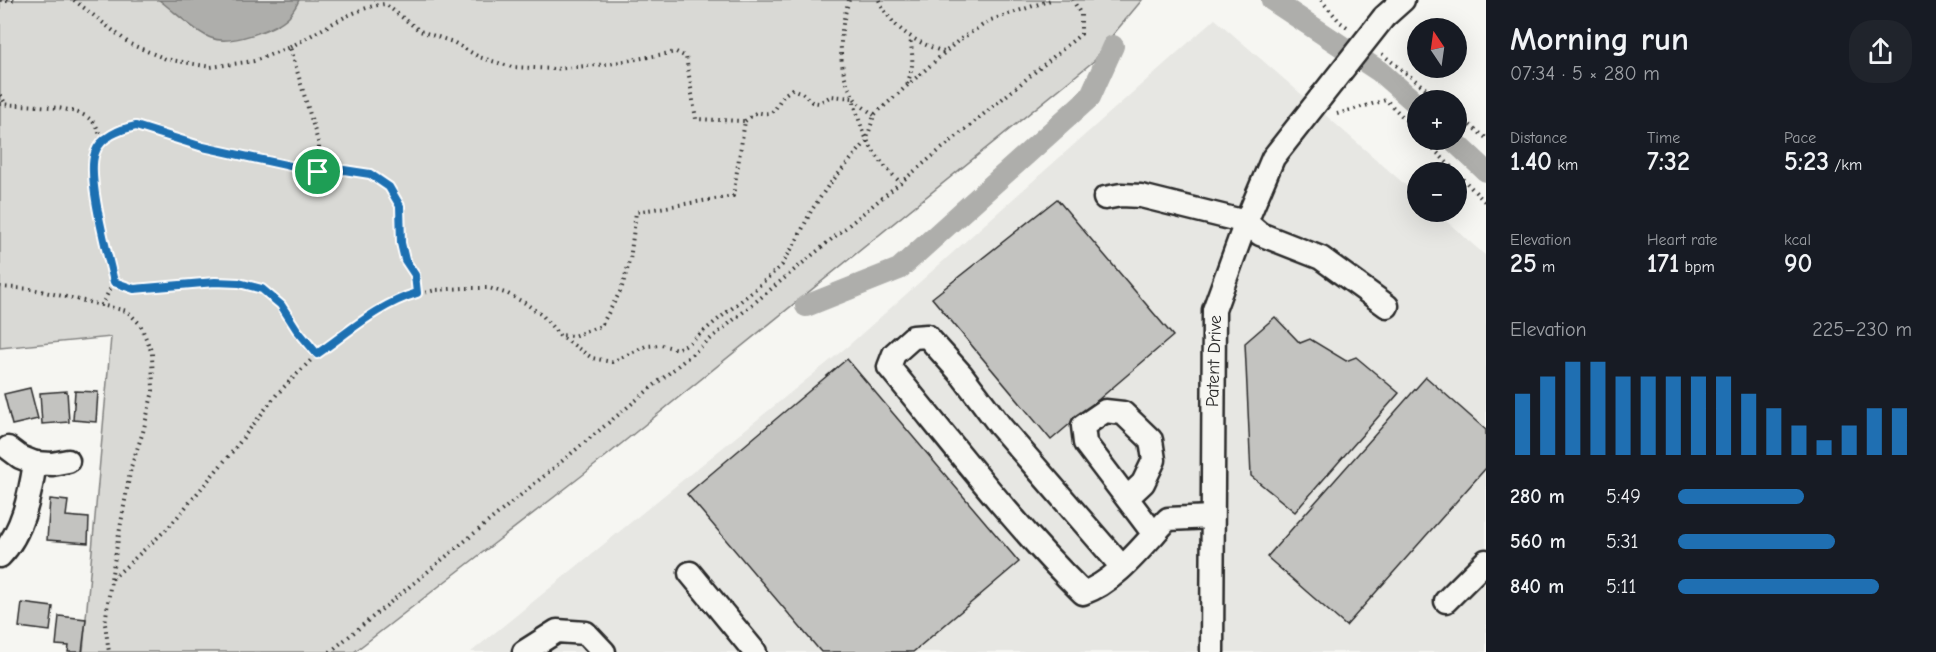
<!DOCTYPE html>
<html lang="en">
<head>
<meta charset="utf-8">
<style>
  body { margin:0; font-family:"Comic Neue",sans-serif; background:#20242c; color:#f1f3f6; height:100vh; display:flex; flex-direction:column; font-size:22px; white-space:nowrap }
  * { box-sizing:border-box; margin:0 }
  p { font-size:20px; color:#9ea1a6 }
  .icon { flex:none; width:33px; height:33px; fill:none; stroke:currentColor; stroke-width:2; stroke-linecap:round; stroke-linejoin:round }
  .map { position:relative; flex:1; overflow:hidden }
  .details { display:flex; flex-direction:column; background:#171b24; width:450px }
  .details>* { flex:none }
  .needle { width:39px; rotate:347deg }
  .buttons { position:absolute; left:1407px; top:18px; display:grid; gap:12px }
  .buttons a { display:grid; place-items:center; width:60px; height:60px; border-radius:50%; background:#171b24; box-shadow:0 6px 24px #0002; font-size:30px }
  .pin { position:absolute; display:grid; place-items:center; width:51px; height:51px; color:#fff; margin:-26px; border:3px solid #fff; border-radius:50%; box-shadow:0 2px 6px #0007 }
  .round { display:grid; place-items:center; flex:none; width:63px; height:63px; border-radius:24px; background:#20242c }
  .summary { display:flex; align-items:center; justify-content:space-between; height:102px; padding:0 24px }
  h1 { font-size:33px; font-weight:600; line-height:45px }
  .metrics { display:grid; grid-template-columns:repeat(3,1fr); gap:9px; height:102px; padding:6px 24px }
  .metrics div { display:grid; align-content:center }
  .metrics b { font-size:26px; font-weight:600 }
  .metrics small { font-size:16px; font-weight:400 }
  .metrics p { font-size:16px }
  .chart { height:168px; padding:12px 24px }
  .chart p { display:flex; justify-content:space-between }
  .chart svg { width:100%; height:108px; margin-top:6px; stroke:#1f6fb2; stroke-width:6 }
  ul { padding:0 24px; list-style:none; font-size:20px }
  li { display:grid; grid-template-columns:96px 72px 1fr; align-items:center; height:45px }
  li i { height:15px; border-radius:8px; background:#1f6fb2 }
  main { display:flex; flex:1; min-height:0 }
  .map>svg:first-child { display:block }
</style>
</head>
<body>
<main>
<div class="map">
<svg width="1486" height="652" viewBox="0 0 1486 652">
  <rect width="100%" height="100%" fill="#f6f6f2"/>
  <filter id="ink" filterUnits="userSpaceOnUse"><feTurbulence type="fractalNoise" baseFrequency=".0167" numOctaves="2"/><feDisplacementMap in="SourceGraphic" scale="12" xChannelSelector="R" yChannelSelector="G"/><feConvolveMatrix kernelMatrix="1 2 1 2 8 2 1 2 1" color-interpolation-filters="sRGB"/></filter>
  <g filter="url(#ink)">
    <!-- built -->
    <polygon fill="#e7e7e3" points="1215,19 1417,195 1418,212 1436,212 1486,256 1486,652 471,652 848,346"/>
    <!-- green -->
    <polygon fill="#d9d9d5" stroke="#828280" stroke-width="1.5" points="0,0 1142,0 1106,43 1095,60 584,474 354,652 83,652 111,337 0,348"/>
    <!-- water -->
    <path fill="#aeaeab" stroke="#7a7a78" stroke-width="1.5" d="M159,0h140c-2,5 -6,11 -10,16 -13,13 -59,30 -78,22 -16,-6 -37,-27 -52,-38z"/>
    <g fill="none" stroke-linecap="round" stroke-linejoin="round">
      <!-- canal -->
      <g stroke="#aeaeab" stroke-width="22">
        <polyline points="1272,0 1379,71 1418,105"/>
        <polyline points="1453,140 1486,171"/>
        <polyline points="806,306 899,269 1090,97 1113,46"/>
      </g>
    </g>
    <!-- building -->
    <g fill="#c3c3c0" stroke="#2b2b2b" stroke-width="1.5">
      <polygon points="1057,199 1173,336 1051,440 932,298"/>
      <polygon points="1275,317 1300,343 1310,339 1346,361 1356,357 1399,393 1295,512 1251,476 1245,343"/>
      <polygon points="847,359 1019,562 913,652 821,652 687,494"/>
      <polygon points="1426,377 1486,430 1486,468 1346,626 1267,557"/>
      <polygon points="30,388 38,419 12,425 4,394"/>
      <polygon points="67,391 69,422 42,424 40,393"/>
      <polygon points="75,391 98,392 96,422 73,420"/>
      <polygon points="50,499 68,501 66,516 89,518 88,543 47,540"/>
      <polygon points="22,603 53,607 50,631 19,627"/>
      <polygon points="59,616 86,619 82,652 68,652 69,646 56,645"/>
    </g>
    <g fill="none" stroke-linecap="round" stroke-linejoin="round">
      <defs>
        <g id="minor">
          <polyline points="1384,17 1403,0"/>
          <polyline points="1105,198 1121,195 1141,196 1246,222 1260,234 1321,258 1387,306"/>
          <polyline points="8,448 20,457 35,463"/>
          <polyline points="1127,498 1143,483 1154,460 1151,440 1123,413 1105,411 1083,426 1085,443 1154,534"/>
          <path d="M0,556c23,-24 30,-61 35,-93l17,1 16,-3"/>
          <path d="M1122,567l-121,-140 -40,-53 -34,-38 -14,1 -19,17 -5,13c63,76 123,156 194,226 34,-12 60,-48 85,-74l44,-2"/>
          <polyline points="690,573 755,652"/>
          <polyline points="1446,601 1486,561"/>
          <polyline points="524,652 557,631 586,633 604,652"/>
          <polyline points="1212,652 1214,310 1246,222 1273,158 1321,97"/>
        </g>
      </defs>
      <!-- minor casing -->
      <use href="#minor" stroke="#2b2b2b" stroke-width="27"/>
      <!-- path -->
      <g stroke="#2b2b2b" stroke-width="4" stroke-dasharray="1.5 4.5" stroke-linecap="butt">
        <polyline points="0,0 15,0"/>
        <polyline points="74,0 130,44 166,59 211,67 254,61 290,47 319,145 319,172 203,146 136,126 119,130 105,140 95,152 92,174 114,282 134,289 215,282 239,283 262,289 281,305 297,330 317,354 277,394 232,452 168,528 111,580 105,624 109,652"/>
        <path d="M849,0c-10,31 -13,66 4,96 4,8 15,14 21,19"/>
        <path d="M879,0c13,29 36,42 65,52"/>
        <polyline points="1321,0 1340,22 1350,29"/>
        <path d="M290,47c28,-14 64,-40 95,-43l35,27 33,11 26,15 33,10 43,2 53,-5 68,-12 10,5 10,62 49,2 -12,75 -97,16 -6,48 -9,30 -20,36 -28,10 -14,-1"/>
        <polyline points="1382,54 1440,100"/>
        <path d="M907,84c7,-17 6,-28 3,-46"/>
        <polyline points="0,95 6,104"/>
        <path d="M0,104c23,2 73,0 91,16 8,7 9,15 10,25"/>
        <polyline points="1337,114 1386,100 1418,132"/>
        <polyline points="1456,114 1486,138"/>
        <path d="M745,121l12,-9c20,5 17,-5 27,-17 2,-2 6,-4 8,-6l10,4 10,9 7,1 12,-7 22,2c10,40 18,56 48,85"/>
        <polyline points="1425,140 1486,203"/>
        <path d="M319,172c30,-2 72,-2 82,36 3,12 -1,25 1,37 2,12 8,19 12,30 3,5 2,13 3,18"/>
        <polyline points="0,287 32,289 127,311 140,324 152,353 153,391 143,432 131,467 111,579"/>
        <polyline points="101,306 114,282"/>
        <polyline points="317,354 378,311 399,299 436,290 464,288 489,288 508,294 525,303 543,316 559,335 592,358 612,362 646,346 661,345 677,349 689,343 752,292 782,265 798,238 811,211 828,186 866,142 874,115 959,40 991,20 1051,0"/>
        <polyline points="330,652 1081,34 1081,15 1073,0"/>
      </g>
      <!-- minor -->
      <use href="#minor" stroke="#f6f6f2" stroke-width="22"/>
      <defs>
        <polyline id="minor-bridge" points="1321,97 1384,17"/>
      </defs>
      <!-- minor-bridge casing -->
      <use href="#minor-bridge" stroke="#2b2b2b" stroke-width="27" stroke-linecap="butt"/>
      <!-- minor-bridge -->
      <use href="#minor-bridge" stroke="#f6f6f2" stroke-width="22"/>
    </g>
  </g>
  <g fill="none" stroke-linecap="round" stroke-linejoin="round" filter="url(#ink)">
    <defs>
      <path id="route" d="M136,126l67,21 115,25 26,-2 26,4 19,13 11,19 1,37 4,17 10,15 2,18c-38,11 -68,39 -100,61l-20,-24 -16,-25 -19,-16 -23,-6 -24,-1 -81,7 -20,-7c-6,-27 -28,-105 -19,-129 5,-16 26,-24 41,-27z"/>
    </defs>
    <!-- route casing -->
    <use href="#route" stroke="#fff" stroke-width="12"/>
    <!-- route -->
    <use href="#route" stroke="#1f6fb2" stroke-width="8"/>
  </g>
  <g text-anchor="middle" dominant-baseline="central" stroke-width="6" stroke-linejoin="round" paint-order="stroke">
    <!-- street labels -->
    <g font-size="18" fill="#2b2b2b" stroke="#f6f6f2">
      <text transform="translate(1214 361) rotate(-88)">Patent Drive</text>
    </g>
  </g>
</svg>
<div class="buttons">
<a><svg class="needle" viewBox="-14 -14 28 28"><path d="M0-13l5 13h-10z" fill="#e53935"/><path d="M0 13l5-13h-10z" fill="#9ea1a6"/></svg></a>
<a>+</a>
<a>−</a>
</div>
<div class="pin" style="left:318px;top:172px;background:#1e9e55"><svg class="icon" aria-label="arrive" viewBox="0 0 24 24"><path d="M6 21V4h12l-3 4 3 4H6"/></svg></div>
</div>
<section class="details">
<div class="summary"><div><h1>Morning run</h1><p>07:34 · 5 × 280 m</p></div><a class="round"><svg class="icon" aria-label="share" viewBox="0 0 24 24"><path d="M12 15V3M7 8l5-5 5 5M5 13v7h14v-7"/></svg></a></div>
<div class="metrics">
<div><p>Distance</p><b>1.40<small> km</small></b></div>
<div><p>Time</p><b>7:32</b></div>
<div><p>Pace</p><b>5:23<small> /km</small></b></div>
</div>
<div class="metrics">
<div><p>Elevation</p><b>25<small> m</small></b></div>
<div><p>Heart rate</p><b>171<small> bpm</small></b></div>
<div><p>kcal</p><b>90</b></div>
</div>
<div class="chart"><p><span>Elevation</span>225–230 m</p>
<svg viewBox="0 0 160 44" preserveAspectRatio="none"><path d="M5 44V19M15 44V12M25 44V6M35 44V6M45 44V12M55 44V12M65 44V12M75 44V12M85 44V12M95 44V19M105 44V25M115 44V32M125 44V38M135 44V32M145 44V25M155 44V25"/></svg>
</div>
<ul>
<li><b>280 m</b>5:49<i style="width:54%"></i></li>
<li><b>560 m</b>5:31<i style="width:67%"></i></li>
<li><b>840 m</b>5:11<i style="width:86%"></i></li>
</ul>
</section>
</main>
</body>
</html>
